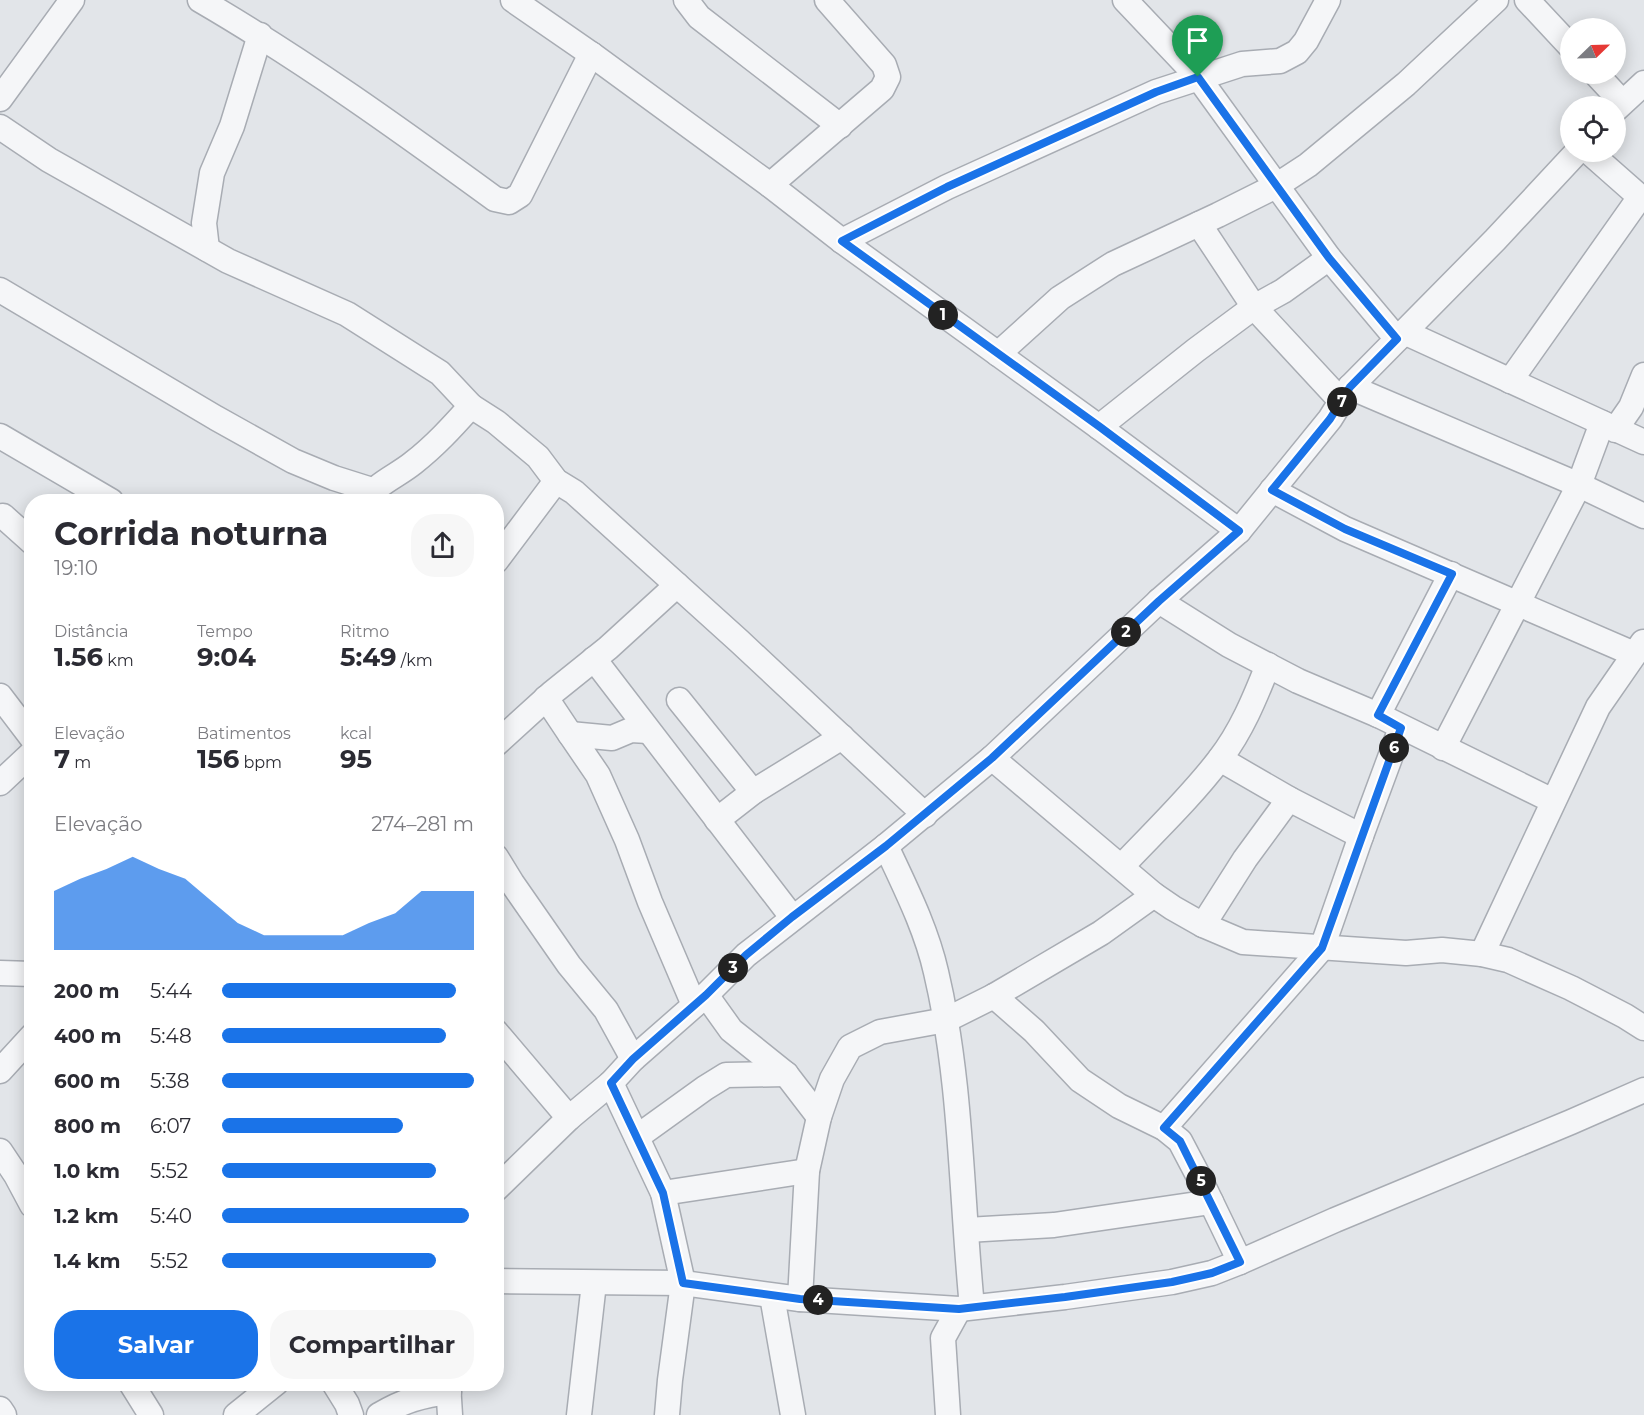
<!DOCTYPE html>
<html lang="pt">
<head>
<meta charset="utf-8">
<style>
  body { margin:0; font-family:Montserrat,sans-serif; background:#f7f7f7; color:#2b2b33; height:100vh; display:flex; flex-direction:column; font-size:22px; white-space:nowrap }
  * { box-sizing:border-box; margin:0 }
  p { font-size:20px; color:#7c7c81 }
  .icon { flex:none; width:33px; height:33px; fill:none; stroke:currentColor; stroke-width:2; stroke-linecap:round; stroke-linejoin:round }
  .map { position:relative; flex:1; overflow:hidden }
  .details { position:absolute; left:24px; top:494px; width:480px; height:897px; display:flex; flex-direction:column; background:#fff; border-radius:24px; box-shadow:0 3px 15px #0003 }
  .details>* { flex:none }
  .needle { width:39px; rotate:67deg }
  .buttons { position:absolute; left:1560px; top:18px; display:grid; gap:12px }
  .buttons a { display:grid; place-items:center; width:66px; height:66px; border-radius:50%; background:#fff; box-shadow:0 3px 15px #0003; font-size:30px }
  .pin { position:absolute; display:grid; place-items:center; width:51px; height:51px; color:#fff; margin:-62px -26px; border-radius:50% 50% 50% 0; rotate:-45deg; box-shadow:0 0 6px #0007 }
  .pin .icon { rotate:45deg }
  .km { position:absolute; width:30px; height:30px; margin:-15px; border-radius:50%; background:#222; color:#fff; font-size:16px; line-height:30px; text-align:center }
  .round { display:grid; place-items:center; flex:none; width:63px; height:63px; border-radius:24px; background:#f7f7f7 }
  .summary { display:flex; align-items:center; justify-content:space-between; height:102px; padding:0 30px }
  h1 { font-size:33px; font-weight:700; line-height:45px }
  .figures { display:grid; grid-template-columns:repeat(3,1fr); gap:9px; height:102px; padding:6px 30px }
  .figures div { display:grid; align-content:center }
  .figures b { font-size:26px; font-weight:700 }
  .figures small { font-size:16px; font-weight:400 }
  .figures p { font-size:16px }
  .chart { height:168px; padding:12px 30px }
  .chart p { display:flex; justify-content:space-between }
  .chart svg { width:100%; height:108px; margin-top:6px; fill:#1a73e8; opacity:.7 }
  .cta { display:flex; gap:12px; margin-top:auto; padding:12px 30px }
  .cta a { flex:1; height:69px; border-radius:24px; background:#1a73e8; color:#fff; font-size:24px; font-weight:700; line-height:69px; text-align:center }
  .cta a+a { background:#f7f7f7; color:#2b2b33 }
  ul { padding:0 30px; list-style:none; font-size:20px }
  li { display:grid; grid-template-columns:96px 72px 1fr; align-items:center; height:45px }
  li i { height:15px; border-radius:8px; background:#1a73e8 }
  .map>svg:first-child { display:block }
</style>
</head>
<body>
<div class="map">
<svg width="1644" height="1415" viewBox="0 0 1644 1415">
  <rect width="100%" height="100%" fill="#e2e5e9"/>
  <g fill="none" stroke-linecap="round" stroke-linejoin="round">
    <defs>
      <g id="minor">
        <path d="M200,0c103,60 199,129 295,199l14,3 11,-7 71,-141"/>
        <polyline points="513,0 591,54 770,185 842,241 1099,427 1239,531"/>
        <polyline points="686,0 699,17 840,126"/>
        <polyline points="1125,0 1198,77 1329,258 1397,339"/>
        <polyline points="1527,0 1570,46"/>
        <polyline points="1596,74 1622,102"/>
        <polyline points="0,99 72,0"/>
        <polyline points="1616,109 1644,83"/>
        <polyline points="0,127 49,160 228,261 347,314 440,373 471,406 496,422 538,457 556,481 574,492 739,641 925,815"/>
        <polyline points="770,185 882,89 888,77 884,65 827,0"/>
        <polyline points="1199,224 1254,307 1342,402"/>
        <polyline points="842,241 947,187 1156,92 1242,64 1280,61 1297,52 1306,41 1328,0"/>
        <polyline points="207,249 204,223 212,173 232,126 260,35"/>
        <polyline points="0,290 216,418 293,461 334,478 372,490"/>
        <polyline points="1404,332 1644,442"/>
        <polyline points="998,354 1060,298 1113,264 1218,215 1276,186 1308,165 1406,84 1496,0"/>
        <polyline points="1510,381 1640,197 1589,152"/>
        <polyline points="1350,387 1579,485 1644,516"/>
        <polyline points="1099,427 1196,350 1254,307 1283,291 1329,258"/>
        <polyline points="1615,430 1631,407 1644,375"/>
        <polyline points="0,436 111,501"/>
        <polyline points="1272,490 1345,529 1634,654"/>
        <path d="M365,501c12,-18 32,-25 48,-38 22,-17 40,-37 58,-57"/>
        <polyline points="3,516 32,542"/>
        <polyline points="496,561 556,481"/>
        <polyline points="1159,601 1229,645 1298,681 1378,715 1553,801"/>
        <polyline points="594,659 792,917"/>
        <polyline points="0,696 32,738"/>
        <polyline points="546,698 570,734"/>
        <polyline points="679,700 753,792"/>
        <polyline points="1378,715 1451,574"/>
        <polyline points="648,731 631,730 612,738 570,734 598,775 627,840 650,902 694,1005"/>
        <polyline points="496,744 552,693 608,648 677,585"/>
        <polyline points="1443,748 1579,485 1602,423"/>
        <polyline points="992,758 1154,895 1173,908 1203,925 1243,942 1406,953 1442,950 1482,954 1508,960 1571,988 1625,1016 1644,1028"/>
        <polyline points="1220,759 1289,799 1361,836"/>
        <polyline points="0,783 32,753"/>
        <polyline points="717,820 753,792 842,737"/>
        <path d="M886,846c19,41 40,82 50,126 26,110 25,224 36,335"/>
        <polyline points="496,857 512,883 569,965 606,1010 633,1059"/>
        <path d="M1122,866c33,-35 68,-68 97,-106 22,-28 36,-62 49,-95"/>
        <polyline points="1203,925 1245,859 1289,799"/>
        <polyline points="1482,954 1598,707 1643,642"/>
        <polyline points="0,973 32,974"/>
        <polyline points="706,995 731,1030 786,1074 819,1117"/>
        <polyline points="994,996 1034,1031 1080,1080 1119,1106 1164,1128 1180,1141 1201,1181 1240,1262"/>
        <polyline points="496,1032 569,1118"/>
        <polyline points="0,1071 32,1036"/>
        <polyline points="611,1083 663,1193 683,1283 670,1380 667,1415"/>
        <polyline points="1164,1128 1322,948 1361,836 1401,728"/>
        <polyline points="637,1137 705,1088 726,1075 786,1074"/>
        <polyline points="0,1151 16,1175 32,1205"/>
        <polyline points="496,1189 569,1118 611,1083 633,1059 706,995 746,955 886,846 992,758 1159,601 1239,531 1330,419 1350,387 1495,240 1577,152"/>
        <polyline points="663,1193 807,1171"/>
        <polyline points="967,1230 1054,1225 1211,1202"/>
        <polyline points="496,1281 683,1283 800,1299 959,1309 1065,1297 1172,1282 1212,1273 1240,1262 1335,1220 1571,1122 1644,1090"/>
        <polyline points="772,1296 793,1415"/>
        <polyline points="800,1299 807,1171 819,1117 832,1079 850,1047 880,1032 946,1020 994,996 1101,933 1154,895"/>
        <polyline points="131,1383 151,1415"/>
        <polyline points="334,1383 347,1404 351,1415"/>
        <polyline points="448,1383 450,1415"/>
        <polyline points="0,1409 4,1415"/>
        <polyline points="236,1415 276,1383"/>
        <path d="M379,1415c24,-14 43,-20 70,-23"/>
        <polyline points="579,1415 594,1283"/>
        <polyline points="948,1415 943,1338 959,1309"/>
      </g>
    </defs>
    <!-- minor casing -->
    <use href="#minor" stroke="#a8acb3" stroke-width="27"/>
    <!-- minor -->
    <use href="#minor" stroke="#f5f6f8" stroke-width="24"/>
  </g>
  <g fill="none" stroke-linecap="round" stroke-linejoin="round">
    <defs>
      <polygon id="route" points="1198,77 1329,258 1397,339 1350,387 1330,419 1272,490 1345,529 1452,574 1378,715 1401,728 1322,948 1164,1128 1180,1141 1240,1262 1212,1273 1172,1282 1065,1297 959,1309 800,1299 683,1283 663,1193 611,1083 633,1059 706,995 746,955 792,917 886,846 992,758 1159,601 1239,531 1100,427 842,241 947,187 1156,92"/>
    </defs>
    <!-- route casing -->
    <use href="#route" stroke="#fff" stroke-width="12"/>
    <!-- route -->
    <use href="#route" stroke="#1a73e8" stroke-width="8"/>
  </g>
</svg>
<div class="buttons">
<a><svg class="needle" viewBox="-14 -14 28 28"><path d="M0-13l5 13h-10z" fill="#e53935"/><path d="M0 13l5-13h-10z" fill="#7c7c81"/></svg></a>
<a><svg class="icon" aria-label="locate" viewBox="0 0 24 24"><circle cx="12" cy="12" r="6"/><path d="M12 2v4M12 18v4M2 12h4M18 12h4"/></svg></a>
</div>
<div class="pin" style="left:1198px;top:77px;background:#1e9e55"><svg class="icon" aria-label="arrive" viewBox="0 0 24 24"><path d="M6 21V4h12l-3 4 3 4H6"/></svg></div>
<b class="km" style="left:943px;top:315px">1</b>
<b class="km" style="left:1126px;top:632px">2</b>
<b class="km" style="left:733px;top:968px">3</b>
<b class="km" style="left:818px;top:1300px">4</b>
<b class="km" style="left:1201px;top:1181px">5</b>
<b class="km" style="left:1394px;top:748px">6</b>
<b class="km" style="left:1342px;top:402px">7</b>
<section class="details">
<div class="summary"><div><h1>Corrida noturna</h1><p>19:10</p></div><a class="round"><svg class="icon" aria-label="share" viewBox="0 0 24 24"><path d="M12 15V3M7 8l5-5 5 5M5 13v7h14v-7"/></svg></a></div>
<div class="figures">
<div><p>Distância</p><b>1.56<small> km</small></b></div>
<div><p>Tempo</p><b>9:04</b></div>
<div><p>Ritmo</p><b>5:49<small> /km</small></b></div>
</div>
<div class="figures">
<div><p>Elevação</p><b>7<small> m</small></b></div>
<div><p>Batimentos</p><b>156<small> bpm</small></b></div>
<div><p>kcal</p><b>95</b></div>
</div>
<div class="chart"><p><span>Elevação</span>274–281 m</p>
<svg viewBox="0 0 160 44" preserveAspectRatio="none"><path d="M0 44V20L10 15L20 11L30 6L40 11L50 15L60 24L70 33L80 38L90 38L100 38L110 38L120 33L130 29L140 20L150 20L160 20V44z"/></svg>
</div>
<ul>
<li><b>200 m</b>5:44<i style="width:93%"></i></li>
<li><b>400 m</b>5:48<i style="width:89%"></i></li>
<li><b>600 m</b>5:38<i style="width:100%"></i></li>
<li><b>800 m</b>6:07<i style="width:72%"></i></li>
<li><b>1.0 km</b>5:52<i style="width:85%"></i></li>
<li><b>1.2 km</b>5:40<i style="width:98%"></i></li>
<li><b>1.4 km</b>5:52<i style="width:85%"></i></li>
</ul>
<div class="cta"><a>Salvar</a><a>Compartilhar</a></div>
</section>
</div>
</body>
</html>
